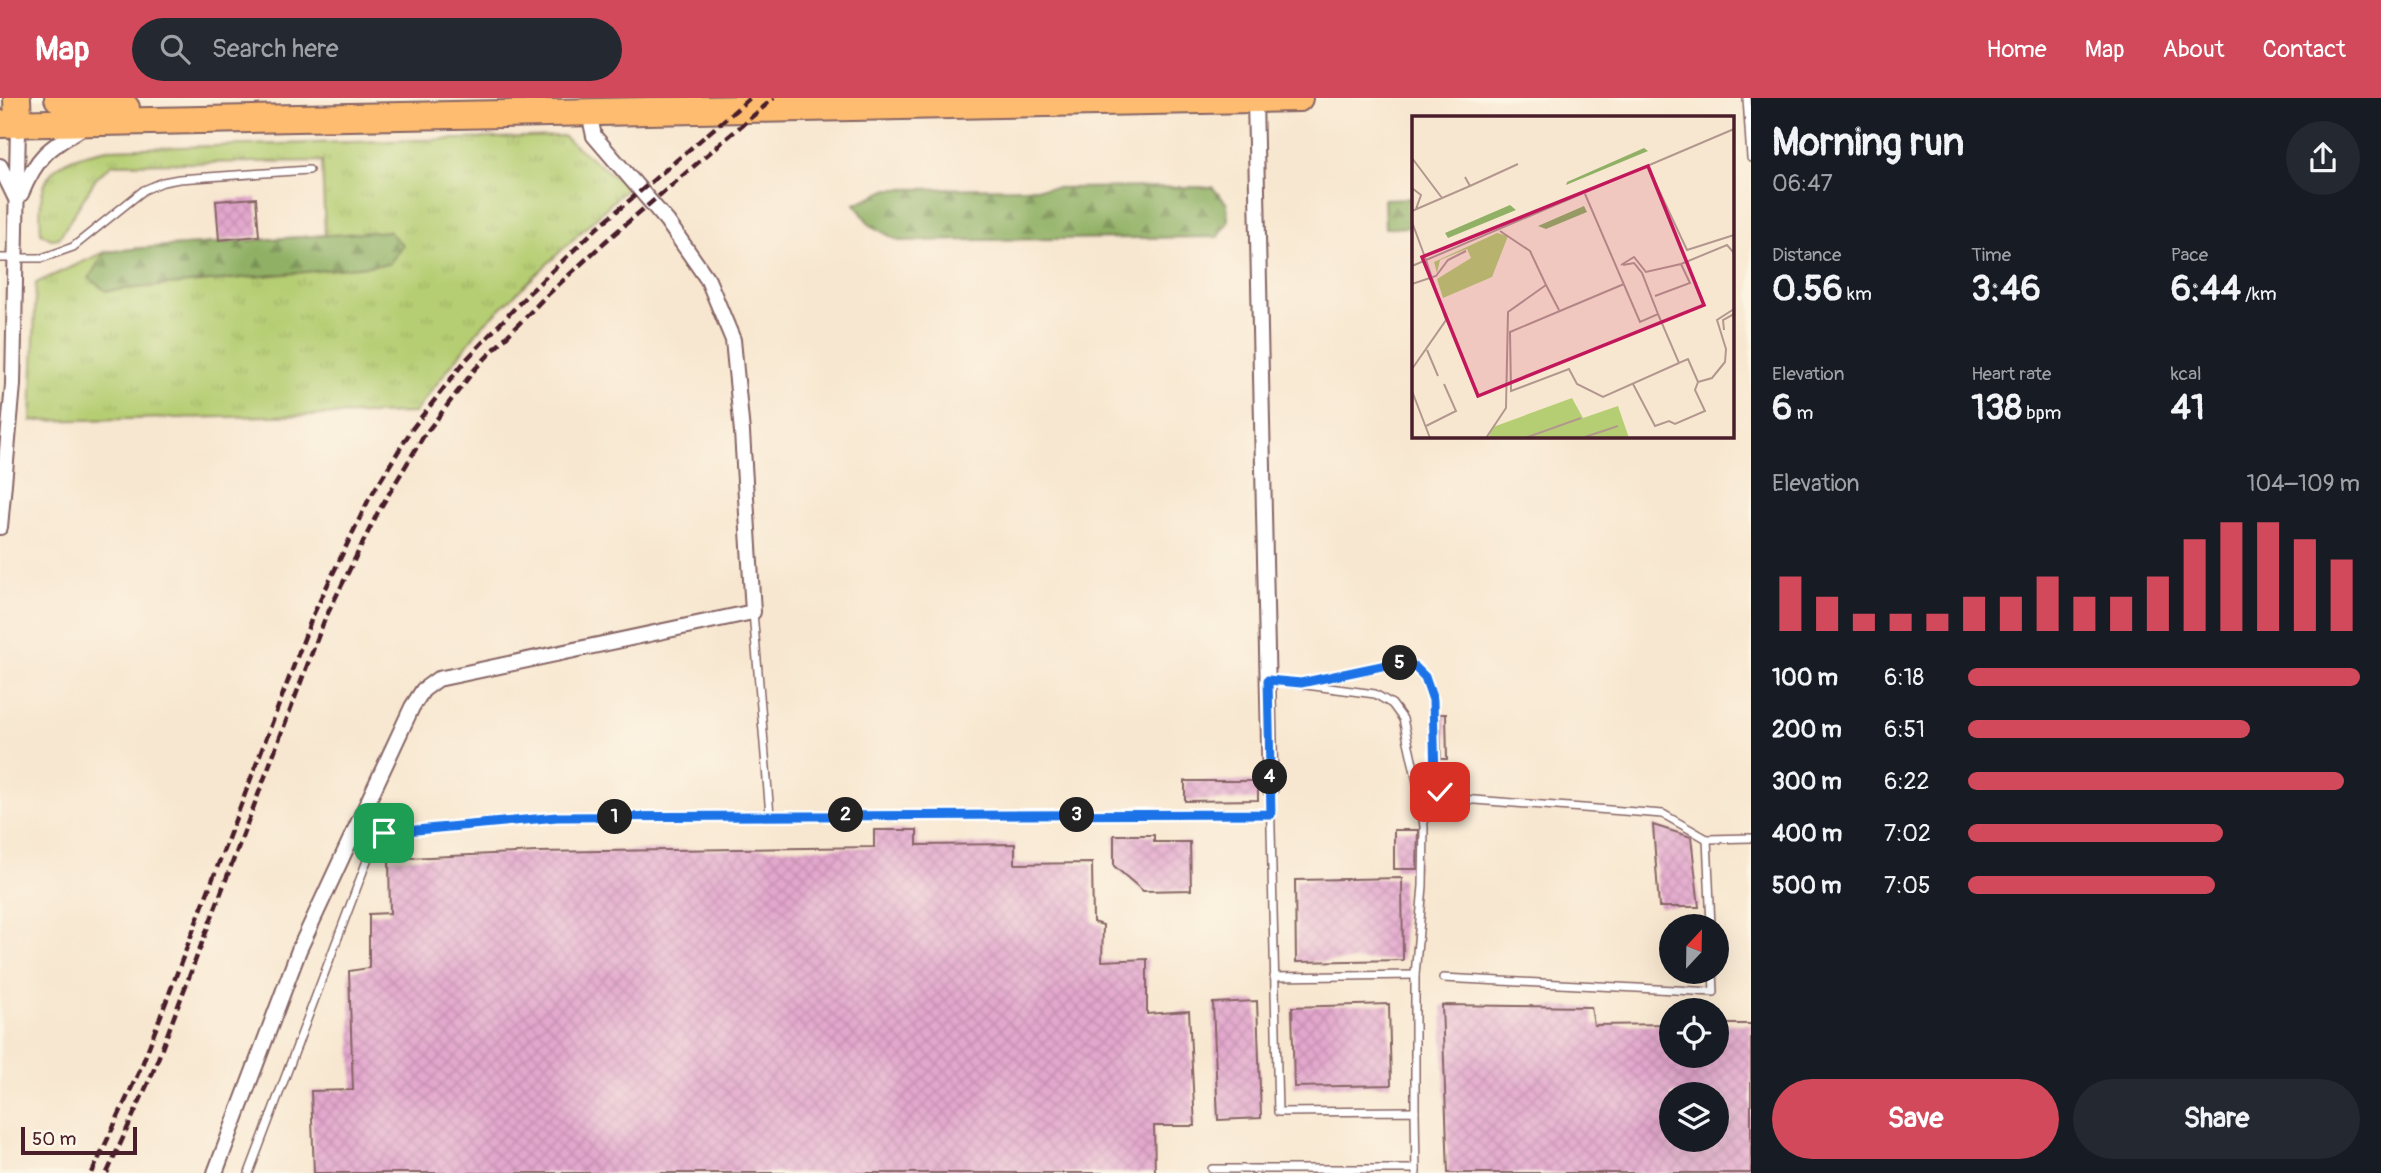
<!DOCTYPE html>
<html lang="en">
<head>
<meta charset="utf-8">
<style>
  body { margin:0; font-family:Pangolin,sans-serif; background:#242831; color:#f1f3f6; height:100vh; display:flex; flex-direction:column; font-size:26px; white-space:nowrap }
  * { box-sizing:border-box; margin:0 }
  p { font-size:23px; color:#9ea1a6 }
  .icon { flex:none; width:38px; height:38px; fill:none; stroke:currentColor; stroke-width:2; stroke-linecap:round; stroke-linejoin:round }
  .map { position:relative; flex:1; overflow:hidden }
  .side { display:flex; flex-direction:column; background:#171b24; width:630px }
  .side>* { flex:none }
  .needle { width:46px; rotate:22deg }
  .tools { position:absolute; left:1659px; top:816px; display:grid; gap:14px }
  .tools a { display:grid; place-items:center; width:70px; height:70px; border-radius:50%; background:#171b24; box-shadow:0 7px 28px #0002; font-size:35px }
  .scale { position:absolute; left:21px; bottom:18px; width:116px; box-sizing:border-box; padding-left:7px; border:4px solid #4a1f2b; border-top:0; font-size:19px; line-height:24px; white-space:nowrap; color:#4a1f2b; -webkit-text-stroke:5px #fcf5e5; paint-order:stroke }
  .pin { position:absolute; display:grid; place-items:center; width:60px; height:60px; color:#fff; margin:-30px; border-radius:14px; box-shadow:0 4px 10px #0006 }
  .km { position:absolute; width:35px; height:35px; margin:-18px; border-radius:50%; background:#222; color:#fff; font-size:19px; line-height:35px; text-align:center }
  .round { display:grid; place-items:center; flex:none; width:74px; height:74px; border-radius:37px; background:#242831 }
  .head { display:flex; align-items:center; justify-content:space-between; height:119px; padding:0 21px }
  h1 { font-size:38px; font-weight:700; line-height:52px }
  .stats { display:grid; grid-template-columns:repeat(3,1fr); gap:10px; height:119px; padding:7px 21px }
  .stats div { display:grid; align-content:center }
  .stats b { font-size:35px; font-weight:700 }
  .stats small { font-size:19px; font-weight:400 }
  .stats p { font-size:19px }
  .chart { height:196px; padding:14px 21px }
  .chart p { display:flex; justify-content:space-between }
  .chart svg { width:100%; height:126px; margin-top:7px; stroke:#d1495b; stroke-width:6 }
  .button { display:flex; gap:14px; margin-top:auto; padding:14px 21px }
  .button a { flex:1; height:80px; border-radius:42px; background:#d1495b; color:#fff; font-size:28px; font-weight:700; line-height:80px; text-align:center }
  .button a+a { background:#242831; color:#f1f3f6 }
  ul { padding:0 21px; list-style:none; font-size:23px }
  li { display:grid; grid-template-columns:112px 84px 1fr; align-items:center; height:52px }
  li i { height:18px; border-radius:9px; background:#d1495b }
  header { display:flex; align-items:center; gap:42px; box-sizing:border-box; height:98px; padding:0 35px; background:#d1495b; color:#fff }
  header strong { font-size:33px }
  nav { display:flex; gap:38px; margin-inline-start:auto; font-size:24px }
  .search { width:490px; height:63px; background:#242831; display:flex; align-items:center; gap:18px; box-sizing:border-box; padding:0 24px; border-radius:38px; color:#9ea1a6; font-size:26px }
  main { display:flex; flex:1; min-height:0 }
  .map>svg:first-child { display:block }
</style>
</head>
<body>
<header>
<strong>Map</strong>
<div class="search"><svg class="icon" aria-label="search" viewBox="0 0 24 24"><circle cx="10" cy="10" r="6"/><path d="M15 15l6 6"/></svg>Search here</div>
<nav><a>Home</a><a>Map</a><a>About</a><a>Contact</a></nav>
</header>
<main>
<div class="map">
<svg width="1751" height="1075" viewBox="0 0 1751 1075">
  <defs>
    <pattern id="grass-tufts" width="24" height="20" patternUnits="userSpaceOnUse" patternTransform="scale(1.75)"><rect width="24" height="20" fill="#b6ce73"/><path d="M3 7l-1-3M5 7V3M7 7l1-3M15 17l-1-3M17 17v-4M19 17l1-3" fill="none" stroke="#9eb064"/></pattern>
    <pattern id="forest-firs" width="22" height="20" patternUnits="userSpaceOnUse" patternTransform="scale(1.75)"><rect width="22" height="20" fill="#90b165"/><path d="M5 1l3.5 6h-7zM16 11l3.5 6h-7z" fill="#788f53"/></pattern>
    <pattern id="building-cross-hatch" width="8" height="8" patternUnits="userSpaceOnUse" patternTransform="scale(1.75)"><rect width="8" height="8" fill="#e3a7cd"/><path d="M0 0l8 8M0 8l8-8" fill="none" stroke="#c48fb0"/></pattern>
  </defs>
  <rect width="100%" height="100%" fill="#fcf5e5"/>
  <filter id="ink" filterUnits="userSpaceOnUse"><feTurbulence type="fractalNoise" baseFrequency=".0143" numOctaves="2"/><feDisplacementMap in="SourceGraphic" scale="14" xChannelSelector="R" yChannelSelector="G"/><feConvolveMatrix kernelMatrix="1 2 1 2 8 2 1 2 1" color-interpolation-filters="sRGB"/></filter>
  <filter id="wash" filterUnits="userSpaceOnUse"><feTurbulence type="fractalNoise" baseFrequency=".00686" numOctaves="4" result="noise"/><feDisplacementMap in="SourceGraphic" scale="28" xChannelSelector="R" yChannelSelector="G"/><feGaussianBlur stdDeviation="1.57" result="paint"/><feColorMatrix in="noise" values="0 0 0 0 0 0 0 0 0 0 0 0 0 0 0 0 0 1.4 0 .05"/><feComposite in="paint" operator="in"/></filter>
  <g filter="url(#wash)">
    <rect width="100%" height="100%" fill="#f8e7d0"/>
    <!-- grass -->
    <path fill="url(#grass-tufts)" stroke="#80764f" stroke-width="2" d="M563,38l65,51 -147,140 -67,86 -383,8 5,-138 69,-31 220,-17 -3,-74 -209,3 -16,13 -38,61 -8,1 -10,-6c-4,-59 9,-73 67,-84z"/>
    <!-- forest -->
    <g fill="url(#forest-firs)" stroke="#6d6848" stroke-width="2">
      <polygon points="1212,89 1227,106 1228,124 1218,139 899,143 870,127 855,106 889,91"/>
      <polygon points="1413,100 1413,129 1385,130 1384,101"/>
      <polygon points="388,133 403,147 389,166 106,193 89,180 105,154 142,150"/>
    </g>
    <g id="blocks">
      <!-- building -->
      <g fill="url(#building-cross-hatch)" fill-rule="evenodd">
        <polygon points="256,100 259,138 219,142 216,103"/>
        <polygon points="1439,616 1446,616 1447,661 1441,661"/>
        <polygon points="1185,683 1258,683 1258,702 1185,703"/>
        <polygon points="1653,727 1691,739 1699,809 1659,809"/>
        <polygon points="874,732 917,732 917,747 1015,746 1015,766 1092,765 1093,824 1103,827 1102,863 1147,861 1147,916 1189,913 1195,1028 1154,1028 1155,1075 314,1075 311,993 353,992 349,873 369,870 369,816 390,815 389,761 536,754 874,749"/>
        <polygon points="1394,732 1418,732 1417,771 1394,771"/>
        <polygon points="1114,737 1154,737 1154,744 1190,744 1191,792 1143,793 1114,768"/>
        <polygon points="1402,780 1403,862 1296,864 1295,782"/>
        <polygon points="1257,903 1261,1020 1218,1022 1213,905"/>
        <polygon points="1389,906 1391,987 1294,989 1292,909"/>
        <path d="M1442,907l149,2 3,18 77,-1v31h46v-31h34v149h-303zM1671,996h46v45h-46z"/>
      </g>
    </g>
  </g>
  <g filter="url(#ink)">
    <use href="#blocks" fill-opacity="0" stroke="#876565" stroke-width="2"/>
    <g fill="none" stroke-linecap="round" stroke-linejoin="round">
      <defs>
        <g id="lane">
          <polyline points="1747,0 1751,60"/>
          <polyline points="0,160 42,160 73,149 144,92 163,84 179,81 309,72"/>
          <polyline points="753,514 770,717"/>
          <polyline points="1268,582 1375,596 1392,606 1403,621 1420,697 1424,729 1423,788 1415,877 1415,1013"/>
          <polyline points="1301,585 1397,565 1414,568 1425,579 1433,602 1435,680 1440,693 1448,700 1663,716 1707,741 1751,740"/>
          <polyline points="1270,691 1278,1014 1415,1013 1416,1075"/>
          <polyline points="1707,741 1711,828"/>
          <polyline points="1274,879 1415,877"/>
          <polyline points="1443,880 1714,894 1713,873"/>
          <polyline points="1212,1071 1416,1071"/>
          <polyline points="249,1075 371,752 384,735 557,719 1271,716"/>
        </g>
        <g id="street">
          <polyline points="1255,1 1270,691"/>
          <polyline points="0,68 15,99"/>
          <path d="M21,96c16,-38 27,-46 63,-67"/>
          <polyline points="0,429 13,287 18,26"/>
          <polyline points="215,1075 299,852 412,609 423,592 438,581 753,514 742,334 733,242 708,182 667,123 594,38 589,15"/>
        </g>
        <g id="highway">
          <polyline points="17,0 18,26"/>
          <polyline points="58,0 76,5 126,10"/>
          <polyline points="0,26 1299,0"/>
        </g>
      </defs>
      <!-- lane casing -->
      <use href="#lane" stroke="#876565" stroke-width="10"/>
      <!-- street casing -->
      <use href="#street" stroke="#876565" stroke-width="18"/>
      <!-- highway casing -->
      <use href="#highway" stroke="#876565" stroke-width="30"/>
      <!-- lane -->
      <use href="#lane" stroke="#fff" stroke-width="7"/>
      <!-- street -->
      <use href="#street" stroke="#fff" stroke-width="14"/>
      <!-- highway -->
      <use href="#highway" stroke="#fdbc6f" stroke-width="26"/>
      <!-- rail -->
      <g stroke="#4a1f2b" stroke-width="4.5" stroke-dasharray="10 5" stroke-linecap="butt">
        <polyline points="92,1075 142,967 313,517 369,401 412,331 465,263 528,196 597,130 750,0"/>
        <polyline points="107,1075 153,974 324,523 378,414 423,339 475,271 543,201 607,142 774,0"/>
      </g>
    </g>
  </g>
  <g fill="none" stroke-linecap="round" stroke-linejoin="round" filter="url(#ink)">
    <defs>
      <polyline id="route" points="384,735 557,719 1271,716 1268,582 1301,585 1396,565 1414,568 1425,579 1433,602 1435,680 1440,694"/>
    </defs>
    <!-- route casing -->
    <use href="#route" stroke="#fff" stroke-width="14"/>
    <!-- route -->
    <use href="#route" stroke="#1a73e8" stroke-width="9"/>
  </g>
  <!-- overview -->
  <g transform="translate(1412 18)">
    <rect width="322" height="322" fill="#f8e7d0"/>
    <path d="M85,117l11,3 -16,41 -49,21 -6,-19 34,-21 -4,-9 -27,11 -3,13 -3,-11z" fill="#b6ce73"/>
    <path d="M232,32l4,3 -82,34 1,-3zM98,89l6,5 -68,28 -3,-5zM172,90l3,6 -41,17 -8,-3z" fill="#90b165"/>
    <path d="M160,282l11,20 35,-12 11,32h-141l5,-11z" fill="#b6ce73"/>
    <path fill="none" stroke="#b2978e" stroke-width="2" d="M0,42l30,40M236,51l39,83 47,-15M58,70l48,-22M0,72l9,7 -5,14M173,78l55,128 18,-8 21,49 9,-4 10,23 14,-4 13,-16 1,-13 -9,-29 17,-11M0,95l58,-25 -5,-9M0,106l14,38M209,149l13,-8 12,15 35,-8 46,-19 7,8M211,149l11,-2 8,10 16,41M0,150l322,-137M0,168l24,-8 12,-16 18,-9M212,168l-114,48 1,59 58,-22 8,15 26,13 76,-34M134,169l13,25M243,180l35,-13 -9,-19M312,214l-1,-10 11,-6M223,217l26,-11M15,234l11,26M0,253l34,-49 -20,-60M221,268l22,42 14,-5 6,3 30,-13 -10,-21 3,-8M0,275l18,47M14,310l30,-15 -12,-27M74,322l20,-30 2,-96 38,-27 -16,-34 -30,-20M113,322l56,-20M170,322l36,-12"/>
    <path fill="#c2185b" fill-opacity="0.15" stroke="#c2185b" stroke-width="3.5" d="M236,50l56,139 -226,91 -56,-139z"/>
    <rect width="322" height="322" fill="none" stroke="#4a1f2b" stroke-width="3.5"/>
  </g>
</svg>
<div class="tools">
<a><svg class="needle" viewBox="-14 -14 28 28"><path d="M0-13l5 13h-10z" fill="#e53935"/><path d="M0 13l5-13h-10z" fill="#9ea1a6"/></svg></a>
<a><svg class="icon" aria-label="locate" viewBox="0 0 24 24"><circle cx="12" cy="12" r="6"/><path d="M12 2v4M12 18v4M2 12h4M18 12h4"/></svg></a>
<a><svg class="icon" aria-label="layers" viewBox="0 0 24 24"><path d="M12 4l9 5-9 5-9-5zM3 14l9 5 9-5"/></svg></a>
</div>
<div class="scale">50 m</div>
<div class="pin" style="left:384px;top:735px;background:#1e9e55"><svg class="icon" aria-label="arrive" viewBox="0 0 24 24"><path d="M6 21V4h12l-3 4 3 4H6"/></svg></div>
<div class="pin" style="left:1440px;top:694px;background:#d93025"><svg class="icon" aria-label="check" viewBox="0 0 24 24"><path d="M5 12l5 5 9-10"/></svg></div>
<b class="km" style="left:615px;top:719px">1</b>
<b class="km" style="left:846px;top:717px">2</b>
<b class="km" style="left:1077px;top:717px">3</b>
<b class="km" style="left:1270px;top:679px">4</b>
<b class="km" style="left:1400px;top:565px">5</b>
</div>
<section class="side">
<div class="head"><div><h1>Morning run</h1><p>06:47</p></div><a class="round"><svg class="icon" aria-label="share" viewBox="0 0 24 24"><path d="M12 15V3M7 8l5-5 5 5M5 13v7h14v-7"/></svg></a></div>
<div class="stats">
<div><p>Distance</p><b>0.56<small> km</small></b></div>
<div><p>Time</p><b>3:46</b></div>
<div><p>Pace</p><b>6:44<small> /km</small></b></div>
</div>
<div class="stats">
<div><p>Elevation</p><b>6<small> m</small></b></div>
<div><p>Heart rate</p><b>138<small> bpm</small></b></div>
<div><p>kcal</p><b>41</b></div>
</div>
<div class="chart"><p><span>Elevation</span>104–109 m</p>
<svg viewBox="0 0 160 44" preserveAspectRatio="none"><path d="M5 44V25M15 44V32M25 44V38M35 44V38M45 44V38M55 44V32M65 44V32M75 44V25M85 44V32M95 44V32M105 44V25M115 44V12M125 44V6M135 44V6M145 44V12M155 44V19"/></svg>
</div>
<ul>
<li><b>100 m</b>6:18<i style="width:100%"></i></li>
<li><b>200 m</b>6:51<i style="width:72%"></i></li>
<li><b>300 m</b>6:22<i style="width:96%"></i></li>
<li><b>400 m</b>7:02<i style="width:65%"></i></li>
<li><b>500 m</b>7:05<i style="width:63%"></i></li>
</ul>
<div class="button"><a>Save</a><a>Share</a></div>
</section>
</main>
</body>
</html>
